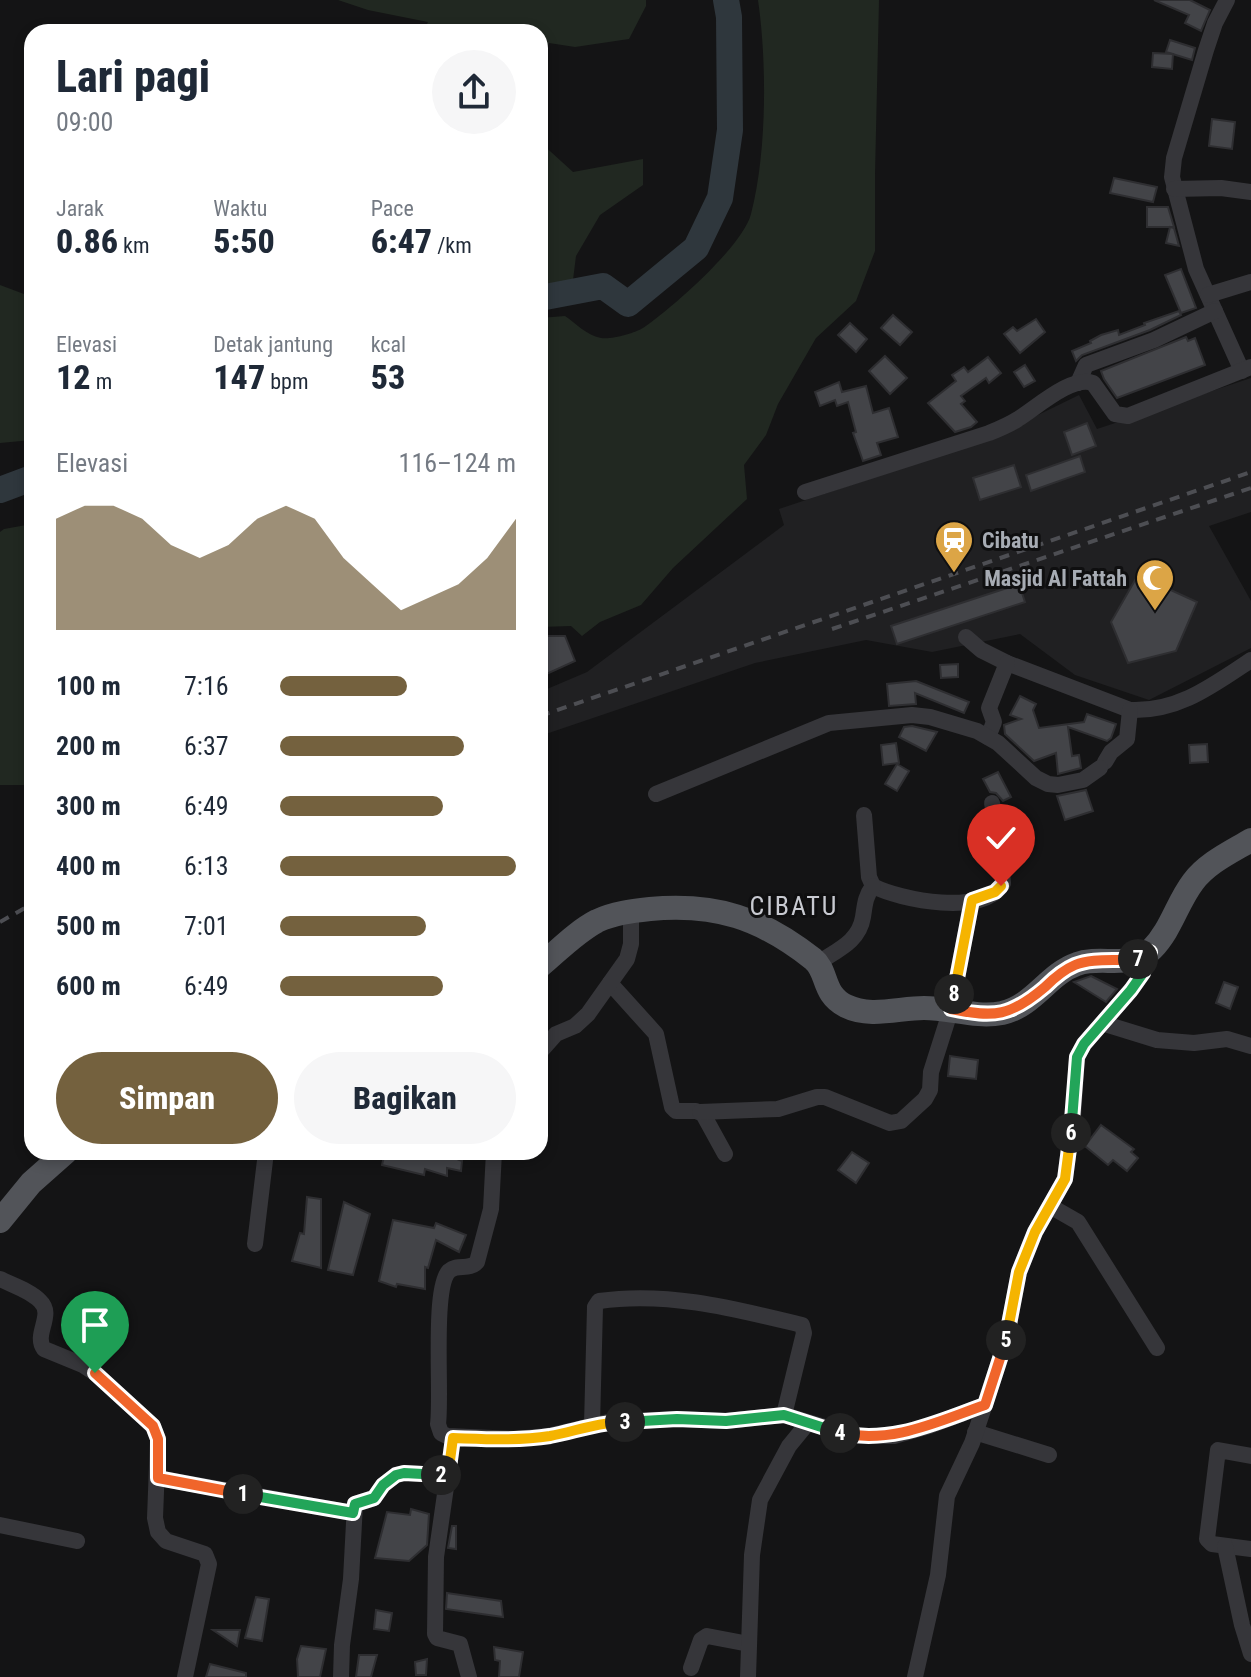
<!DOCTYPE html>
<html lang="id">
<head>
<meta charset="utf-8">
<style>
  body { margin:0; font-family:"Roboto Condensed",sans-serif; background:#f6f6f7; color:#1f2937; height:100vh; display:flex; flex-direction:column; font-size:30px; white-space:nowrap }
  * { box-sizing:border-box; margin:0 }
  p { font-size:26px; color:#747a83 }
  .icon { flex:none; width:44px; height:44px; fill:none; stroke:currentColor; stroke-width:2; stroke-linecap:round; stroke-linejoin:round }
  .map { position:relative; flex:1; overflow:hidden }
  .side { position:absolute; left:24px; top:24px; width:524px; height:1136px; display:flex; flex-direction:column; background:#fff; border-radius:24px; box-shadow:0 4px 12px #0003 }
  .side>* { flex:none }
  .pin { position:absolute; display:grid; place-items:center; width:68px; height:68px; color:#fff; margin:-82px -34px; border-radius:50% 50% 50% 0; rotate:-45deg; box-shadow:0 0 8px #0007 }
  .pin .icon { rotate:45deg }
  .km { position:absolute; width:40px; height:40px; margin:-20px; border-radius:50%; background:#222; color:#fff; font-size:22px; line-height:40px; text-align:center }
  .round { display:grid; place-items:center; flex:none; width:84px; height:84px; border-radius:42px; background:#f6f6f7 }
  .summary { display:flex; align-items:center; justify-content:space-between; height:136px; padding:0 32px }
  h1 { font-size:44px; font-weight:800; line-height:60px }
  .metrics { display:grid; grid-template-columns:repeat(3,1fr); gap:12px; height:136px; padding:8px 32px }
  .metrics div { display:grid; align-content:center }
  .metrics b { font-size:34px; font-weight:800 }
  .metrics small { font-size:22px; font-weight:400 }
  .metrics p { font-size:22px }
  .chart { height:224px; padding:16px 32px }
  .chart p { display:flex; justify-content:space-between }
  .chart svg { width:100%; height:144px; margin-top:8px; fill:#74613e; opacity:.7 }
  .action { display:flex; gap:16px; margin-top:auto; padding:16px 32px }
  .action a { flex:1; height:92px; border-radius:48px; background:#74613e; color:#fff; font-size:32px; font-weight:800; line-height:92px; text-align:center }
  .action a+a { background:#f6f6f7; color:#1f2937 }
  ul { padding:0 32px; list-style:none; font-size:26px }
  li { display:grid; grid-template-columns:128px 96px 1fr; align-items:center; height:60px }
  li i { height:20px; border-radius:10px; background:#74613e }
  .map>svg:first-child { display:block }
</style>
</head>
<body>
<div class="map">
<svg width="1251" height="1677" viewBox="0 0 1251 1677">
  <rect width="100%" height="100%" fill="#141415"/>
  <!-- built -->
  <polygon fill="#202022" points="1251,378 1251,512 1209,526 1251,601 1251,648 1149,700 1075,675 1020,634 932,652 866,640 755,663 540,736 540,692 587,672 784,525 779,509 989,439 1079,395 1097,429"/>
  <!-- green -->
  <g fill="#212821">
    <polygon points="338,0 646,0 646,6 629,39 575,47 549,43 540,65 540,32 423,32 428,22 368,10"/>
    <path d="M758,0h121l-4,174v77l-19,50 -40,37 -38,66 -12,31 -22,30 3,34 -74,69 -32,37 -41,17 -18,14 -11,-10 -31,1v-309l25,-2c10,7 23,20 36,22 10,2 34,-5 42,-10 28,-19 100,-82 108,-114 16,-61 16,-152 7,-214z"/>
    <polygon points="540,142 573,172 643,159 643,185 600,215 576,256 571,296 540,287"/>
    <polygon points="0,285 32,297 32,440 0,443"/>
    <polygon points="32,524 32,785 0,785 0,532 4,529"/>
  </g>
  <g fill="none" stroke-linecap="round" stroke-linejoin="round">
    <!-- river -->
    <g stroke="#2f373d" stroke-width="26">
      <polyline points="540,298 603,286 628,304 696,248 720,198 730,130 729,17 726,0"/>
      <polyline points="0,490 32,478"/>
    </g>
  </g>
  <!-- building -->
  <g fill="#434448" stroke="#2e2e31" stroke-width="2">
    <polygon points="1154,0 1190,0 1210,10 1201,31 1185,23 1189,15"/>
    <polygon points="1170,40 1195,48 1192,60 1166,52"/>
    <polygon points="1153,53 1173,54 1172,69 1152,67"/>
    <polygon points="1212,119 1235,122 1232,149 1209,146"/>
    <polygon points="1114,178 1157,187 1153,202 1110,193"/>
    <polygon points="1147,207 1168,207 1174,227 1147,227"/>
    <polygon points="1170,227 1174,228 1179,246 1166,243"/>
    <polygon points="1181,269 1196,308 1181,313 1165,275"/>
    <polygon points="1179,311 1181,315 1150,330 1082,355 1076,361 1072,351 1091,343 1090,341 1101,335 1118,330 1119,335 1145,325 1144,323"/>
    <polygon points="893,315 912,332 900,345 881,328"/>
    <polygon points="1036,319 1045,332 1020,353 1004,334 1013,327 1017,331"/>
    <polygon points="850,323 867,339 856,352 838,335"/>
    <polygon points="1186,337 1188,341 1195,338 1205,365 1117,398 1104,379 1101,371"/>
    <polygon points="885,356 907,378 890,394 869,371"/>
    <polygon points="988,357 1001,373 989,383 986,378 961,396 965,401 961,404 977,422 971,427 955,432 928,403 956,381 952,375 964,367 968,372"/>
    <polygon points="1025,365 1035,381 1024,387 1014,372"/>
    <polygon points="839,382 842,392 866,386 873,413 889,408 898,437 877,443 881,455 863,461 853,433 856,432 848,402 837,406 835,400 820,406 815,392"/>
    <polygon points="1087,423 1096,446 1072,455 1064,432"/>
    <polygon points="1080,456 1085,472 1031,491 1026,475"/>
    <polygon points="1014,465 1021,487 980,500 973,478"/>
    <polygon points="1138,575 1197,602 1176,651 1128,663 1111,622"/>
    <polygon points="1019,584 1025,602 897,644 891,626"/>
    <polygon points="542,636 565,636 575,661 540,677 540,640"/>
    <polygon points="958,664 958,677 941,678 940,665"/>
    <polygon points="916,681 969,702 964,713 915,693 916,704 889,706 887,684"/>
    <polygon points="1020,696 1036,704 1033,710 1039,728 1084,722 1087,714 1116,724 1111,738 1107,741 1068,727 1072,756 1079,755 1081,768 1058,774 1056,753 1034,761 1005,734 1004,725 1021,719 1010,715"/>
    <polygon points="912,726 937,732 926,751 899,737 904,727"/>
    <polygon points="896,743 899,763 883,765 881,745"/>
    <polygon points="1207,744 1208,762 1190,763 1189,745"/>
    <polygon points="897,764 909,771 897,791 885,784"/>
    <polygon points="998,772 1011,797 1003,801 996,793 990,792 983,779"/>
    <polygon points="1086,790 1093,811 1065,820 1057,796"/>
    <polygon points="1091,976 1117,989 1106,1002 1074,982"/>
    <polygon points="1224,982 1238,987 1230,1009 1216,1003"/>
    <polygon points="950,1056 978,1060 976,1079 948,1076"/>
    <polygon points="1101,1125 1134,1149 1131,1152 1138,1158 1127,1171 1113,1160 1108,1165 1085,1146"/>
    <polygon points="385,1152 452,1152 452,1157 462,1161 461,1171 447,1168 447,1176 425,1169 424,1175 382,1165"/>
    <polygon points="852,1152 869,1163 856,1183 838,1170"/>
    <polygon points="307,1197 321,1199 321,1268 292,1261 300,1233 304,1234"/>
    <polygon points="344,1202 370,1214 353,1275 328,1270"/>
    <polygon points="393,1220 434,1228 436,1223 466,1235 459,1252 436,1240 428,1268 425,1267 425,1289 397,1284 396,1287 379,1281"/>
    <polygon points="411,1509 429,1514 427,1545 409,1561 375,1558 387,1512 410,1515"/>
    <polygon points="452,1526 456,1526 456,1549 448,1548"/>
    <polygon points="447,1593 501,1601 503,1617 446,1609"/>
    <polygon points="256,1597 269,1599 262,1641 245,1638"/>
    <polygon points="376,1610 392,1613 389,1631 374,1629"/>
    <polygon points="213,1630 240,1630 237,1646"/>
    <polygon points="301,1646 326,1649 320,1677 298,1677 297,1659"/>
    <polygon points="494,1647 523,1652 519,1677 499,1677 500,1661 495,1660"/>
    <polygon points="359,1655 377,1655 371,1677 356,1677"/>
    <polygon points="427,1659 426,1675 416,1675 415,1662"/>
    <polygon points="210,1664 246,1673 246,1677 206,1677"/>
  </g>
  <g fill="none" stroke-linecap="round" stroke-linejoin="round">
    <!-- street -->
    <g stroke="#36363a" stroke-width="16">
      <polyline points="1227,0 1215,23 1206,50 1174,158 1172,177 1196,269 1242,371"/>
      <polyline points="1174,189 1221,188 1251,192"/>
      <polyline points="1208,295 1251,282"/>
      <polyline points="1078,383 1086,365 1154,340 1215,311"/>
      <path d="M805,492l184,-59c10,-4 20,-8 29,-14 18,-11 54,-44 75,-36l22,31 13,2 123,-49"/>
      <path d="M966,637l15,13 26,13 123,47c48,2 82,-24 121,-50"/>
      <polyline points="988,737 994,722 989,708 1007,663"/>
      <polyline points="1105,762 1111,752 1127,739 1130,710"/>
      <polyline points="656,794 829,723 912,715 930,717 977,731 998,743 1036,778 1048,784 1058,785 1083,780 1100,768"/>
      <path d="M864,815l5,62 4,9c27,14 112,31 130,-3l-3,-39 -8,-41"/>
      <path d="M818,963c19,-13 41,-21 45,-46 2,-13 2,-20 10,-31"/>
      <polyline points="610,983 656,1034 672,1107 676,1111 696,1111 703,1114 725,1154"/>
      <polyline points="1102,1023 1157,1040 1194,1043 1227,1039 1251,1046"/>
      <polyline points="540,1052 556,1034 575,1026 588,1014 627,959 631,944 631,911"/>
      <polyline points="700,1112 778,1109 817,1097 825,1097 890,1123 901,1121 925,1099 930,1090 931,1072 951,1009 972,900"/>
      <path d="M494,1152l-3,57 -14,53c-8,9 -19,1 -28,9 -17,17 -7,124 -11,153l3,9 6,3 68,3 33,-3 60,-14 69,-3 49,2 58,-6 70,21h40l35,-10 56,-21"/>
      <polyline points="1050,1206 1078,1222 1157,1348"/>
      <polyline points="255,1244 266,1152"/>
      <path d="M0,1279c12,6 31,12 40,22 15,14 -7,33 4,48l39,16 12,8 58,53 5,13 -3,79 3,14 8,9 39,13 4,10 -24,113"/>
      <path d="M592,1425l3,-118 4,-6c69,-10 137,8 203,24l2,8 -20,82"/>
      <polyline points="975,1432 1049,1455"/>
      <polyline points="453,1438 436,1557 435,1634 437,1638 460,1644 469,1677"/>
      <polyline points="1251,1456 1218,1450 1207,1539 1212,1544 1251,1549"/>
      <polyline points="158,1478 353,1513"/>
      <polyline points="0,1525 77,1541"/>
      <polyline points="1225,1546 1242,1625 1251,1654"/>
      <polyline points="691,1668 701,1640 707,1636 749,1644"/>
      <polyline points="341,1677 342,1645 351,1579 355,1504 374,1498 383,1485 396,1475 404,1473 448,1475"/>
      <polyline points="748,1677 752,1555 760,1500 789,1446 807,1424"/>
      <polyline points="915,1677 938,1575 947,1496 972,1443 1006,1341 1019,1272 1035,1232 1065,1179 1073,1117 1077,1057 1084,1044 1131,990 1143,973 1150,952"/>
    </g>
    <!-- primary -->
    <g stroke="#525459" stroke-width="24">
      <path d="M540,966c18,-15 36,-34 57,-45 17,-8 35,-10 53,-12 66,-6 111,9 163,50 16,13 8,34 33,47 24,12 53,2 78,2 26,0 52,10 78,5 32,-7 46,-39 75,-49 24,-9 55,6 75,-15 19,-19 25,-46 41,-67 14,-19 38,-30 58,-42"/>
      <polyline points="0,1221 31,1183 66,1152"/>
    </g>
    <!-- rail -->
    <g stroke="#4d4e53" stroke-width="4" stroke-dasharray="10 8" stroke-linecap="butt">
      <polyline points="832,629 1251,488"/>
      <polyline points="540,716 1251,472"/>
      <polyline points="0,922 32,904"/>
    </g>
  </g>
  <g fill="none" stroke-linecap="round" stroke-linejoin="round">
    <defs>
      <polyline id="split-1" points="95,1373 153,1426 158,1439 158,1478 243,1494"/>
      <polyline id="split-2" points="243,1494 353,1513 355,1504 374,1498 383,1485 396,1475 404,1473 441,1475"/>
      <path id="split-3" d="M441,1475h7l5,-37c32,1 65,3 97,-2 26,-5 49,-14 75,-14"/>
      <polyline id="split-4" points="625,1422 677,1419 726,1421 784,1415 840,1433"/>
      <path id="split-5" d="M840,1433c53,11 96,-11 145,-28l21,-65"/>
      <polyline id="split-6" points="1006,1340 1019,1272 1035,1232 1065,1179 1071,1133"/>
      <polyline id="split-7" points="1071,1133 1077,1057 1084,1044 1131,990 1143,973 1150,952 1138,959"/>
      <path id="split-8" d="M954,994l-3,15c44,9 60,7 94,-22 9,-9 18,-17 30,-22 19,-8 44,-3 63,-6"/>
      <polyline id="split-9" points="954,994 972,900 995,892 1001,886"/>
    </defs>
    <!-- split-1 casing -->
    <use href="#split-1" stroke="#fff" stroke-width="16"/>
    <!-- split-2 casing -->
    <use href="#split-2" stroke="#fff" stroke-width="16"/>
    <!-- split-3 casing -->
    <use href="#split-3" stroke="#fff" stroke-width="16"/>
    <!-- split-4 casing -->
    <use href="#split-4" stroke="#fff" stroke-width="16"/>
    <!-- split-5 casing -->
    <use href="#split-5" stroke="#fff" stroke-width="16"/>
    <!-- split-6 casing -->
    <use href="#split-6" stroke="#fff" stroke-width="16"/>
    <!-- split-7 casing -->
    <use href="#split-7" stroke="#fff" stroke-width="16"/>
    <!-- split-8 casing -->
    <use href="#split-8" stroke="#fff" stroke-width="16"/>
    <!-- split-9 casing -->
    <use href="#split-9" stroke="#fff" stroke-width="16"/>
    <!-- split-1 -->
    <use href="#split-1" stroke="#f0652b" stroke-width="10"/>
    <!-- split-2 -->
    <use href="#split-2" stroke="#22a559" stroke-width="10"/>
    <!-- split-3 -->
    <use href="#split-3" stroke="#f5b400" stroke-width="10"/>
    <!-- split-4 -->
    <use href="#split-4" stroke="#22a559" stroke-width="10"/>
    <!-- split-5 -->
    <use href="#split-5" stroke="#f0652b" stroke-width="10"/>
    <!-- split-6 -->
    <use href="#split-6" stroke="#f5b400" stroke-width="10"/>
    <!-- split-7 -->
    <use href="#split-7" stroke="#22a559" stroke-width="10"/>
    <!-- split-8 -->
    <use href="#split-8" stroke="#f0652b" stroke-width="10"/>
    <!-- split-9 -->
    <use href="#split-9" stroke="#f5b400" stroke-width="10"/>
  </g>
  <!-- icons -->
  <defs>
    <symbol id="station-pin" viewBox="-11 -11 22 30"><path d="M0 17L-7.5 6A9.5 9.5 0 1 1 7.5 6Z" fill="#dca546" stroke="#0f0f10"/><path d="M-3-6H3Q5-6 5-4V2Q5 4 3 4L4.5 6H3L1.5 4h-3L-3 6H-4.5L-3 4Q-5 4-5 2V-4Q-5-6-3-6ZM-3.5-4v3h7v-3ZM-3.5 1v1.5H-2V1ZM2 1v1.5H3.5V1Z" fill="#fff"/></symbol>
    <symbol id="mosque-pin" viewBox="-11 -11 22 30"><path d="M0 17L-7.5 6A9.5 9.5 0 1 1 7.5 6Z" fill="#dca546" stroke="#0f0f10"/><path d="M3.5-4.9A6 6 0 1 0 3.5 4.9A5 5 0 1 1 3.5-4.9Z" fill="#fff"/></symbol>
  </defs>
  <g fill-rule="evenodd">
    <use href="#station-pin" x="932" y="518" width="44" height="60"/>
    <use href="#mosque-pin" x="1133" y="556" width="44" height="60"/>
  </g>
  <g text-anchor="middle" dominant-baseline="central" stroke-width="6" stroke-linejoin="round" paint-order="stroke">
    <!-- poi labels -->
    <g font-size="22" font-weight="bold" fill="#a7acb4" stroke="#0f0f10" text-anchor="start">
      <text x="982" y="540">Cibatu</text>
      <text x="1127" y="578" text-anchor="end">Masjid Al Fattah</text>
    </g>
    <!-- quarter labels -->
    <g font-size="26" letter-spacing="2" fill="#c8cad1" stroke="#0f0f10">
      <text x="794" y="906">CIBATU</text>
    </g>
  </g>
</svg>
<div class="pin" style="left:95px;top:1373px;background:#1e9e55"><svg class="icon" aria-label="arrive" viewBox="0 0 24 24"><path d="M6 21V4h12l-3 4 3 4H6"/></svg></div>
<div class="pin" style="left:1001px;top:886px;background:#d93025"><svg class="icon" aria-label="check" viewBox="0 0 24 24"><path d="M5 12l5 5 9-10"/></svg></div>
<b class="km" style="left:243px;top:1494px">1</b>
<b class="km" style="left:441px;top:1475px">2</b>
<b class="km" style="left:625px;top:1422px">3</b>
<b class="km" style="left:840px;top:1433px">4</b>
<b class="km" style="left:1006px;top:1340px">5</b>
<b class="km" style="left:1071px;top:1133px">6</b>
<b class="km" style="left:1138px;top:959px">7</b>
<b class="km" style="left:954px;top:994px">8</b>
<section class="side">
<div class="summary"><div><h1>Lari pagi</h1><p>09:00</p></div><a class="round"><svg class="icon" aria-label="share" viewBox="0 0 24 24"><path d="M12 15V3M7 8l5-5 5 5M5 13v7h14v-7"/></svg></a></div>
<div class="metrics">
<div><p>Jarak</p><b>0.86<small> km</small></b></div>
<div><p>Waktu</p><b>5:50</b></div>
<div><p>Pace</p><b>6:47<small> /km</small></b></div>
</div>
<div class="metrics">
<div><p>Elevasi</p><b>12<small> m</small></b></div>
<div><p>Detak jantung</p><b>147<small> bpm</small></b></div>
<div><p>kcal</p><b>53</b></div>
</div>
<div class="chart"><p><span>Elevasi</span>116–124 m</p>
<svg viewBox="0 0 160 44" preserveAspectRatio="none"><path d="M0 44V10L10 6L20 6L30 10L40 18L50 22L60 18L70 10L80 6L90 10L100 22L110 30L120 38L130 34L140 30L150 22L160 10V44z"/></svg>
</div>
<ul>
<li><b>100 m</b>7:16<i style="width:54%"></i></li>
<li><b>200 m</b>6:37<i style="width:78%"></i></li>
<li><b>300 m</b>6:49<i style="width:69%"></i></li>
<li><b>400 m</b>6:13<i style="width:100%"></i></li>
<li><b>500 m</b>7:01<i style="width:62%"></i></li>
<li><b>600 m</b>6:49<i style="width:69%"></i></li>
</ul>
<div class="action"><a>Simpan</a><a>Bagikan</a></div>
</section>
</div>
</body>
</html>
